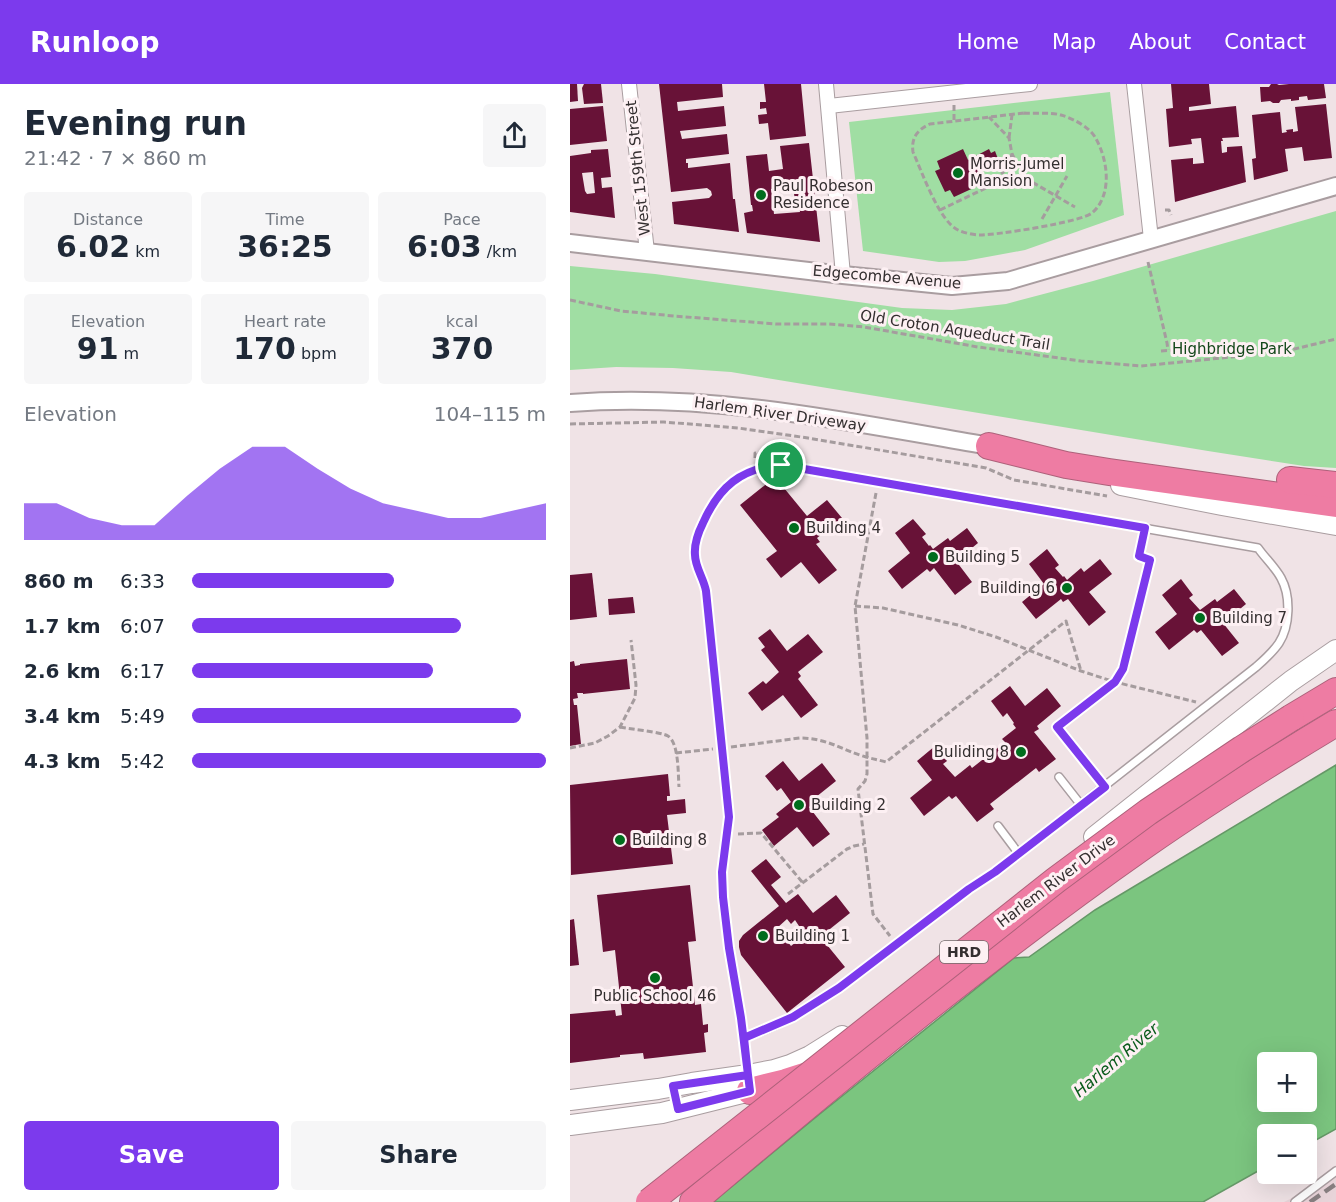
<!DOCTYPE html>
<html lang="en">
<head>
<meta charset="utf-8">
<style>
  body { margin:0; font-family:"DejaVu Sans",sans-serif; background:#f6f6f7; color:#1f2937; height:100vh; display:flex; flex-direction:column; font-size:22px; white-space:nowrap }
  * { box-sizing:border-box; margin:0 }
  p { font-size:20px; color:#747a83 }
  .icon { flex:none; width:33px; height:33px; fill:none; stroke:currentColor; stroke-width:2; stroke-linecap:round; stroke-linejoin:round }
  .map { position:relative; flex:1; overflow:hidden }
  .side { display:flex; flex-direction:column; background:#fff; width:570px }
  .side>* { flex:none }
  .buttons { position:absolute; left:687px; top:968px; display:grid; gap:12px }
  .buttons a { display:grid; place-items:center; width:60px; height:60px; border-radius:6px; background:#fff; box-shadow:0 6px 24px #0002; font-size:30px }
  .pin { position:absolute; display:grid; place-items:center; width:51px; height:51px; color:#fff; margin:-26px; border:3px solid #fff; border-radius:50%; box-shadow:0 2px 6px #0007 }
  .round { display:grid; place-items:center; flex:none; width:63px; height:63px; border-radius:6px; background:#f6f6f7 }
  .summary { display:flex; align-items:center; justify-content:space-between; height:102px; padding:0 24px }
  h1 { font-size:33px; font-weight:600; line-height:45px }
  .metrics { display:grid; grid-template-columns:repeat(3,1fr); gap:9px; height:102px; padding:6px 24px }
  .metrics div { display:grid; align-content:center; border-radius:6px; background:#f6f6f7; text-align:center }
  .metrics b { font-size:30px; font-weight:600 }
  .metrics small { font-size:16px; font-weight:400 }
  .metrics p { font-size:16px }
  .chart { height:168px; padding:12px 24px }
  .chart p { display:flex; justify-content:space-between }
  .chart svg { width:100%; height:108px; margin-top:6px; fill:#7c3aed; opacity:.7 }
  .cta { display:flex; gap:12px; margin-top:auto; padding:12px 24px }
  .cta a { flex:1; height:69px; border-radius:6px; background:#7c3aed; color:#fff; font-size:24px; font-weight:600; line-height:69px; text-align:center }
  .cta a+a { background:#f6f6f7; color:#1f2937 }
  ul { padding:0 24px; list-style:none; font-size:20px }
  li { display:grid; grid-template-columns:96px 72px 1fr; align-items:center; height:45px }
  li i { height:15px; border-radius:8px; background:#7c3aed }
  header { display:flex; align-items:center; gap:36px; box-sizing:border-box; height:84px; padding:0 30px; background:#7c3aed; color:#fff }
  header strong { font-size:28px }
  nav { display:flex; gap:33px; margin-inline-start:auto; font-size:21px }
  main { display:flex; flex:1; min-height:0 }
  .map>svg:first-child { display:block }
</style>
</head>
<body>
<header>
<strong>Runloop</strong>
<nav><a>Home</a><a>Map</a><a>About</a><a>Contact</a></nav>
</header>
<main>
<section class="side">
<div class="summary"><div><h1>Evening run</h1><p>21:42 · 7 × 860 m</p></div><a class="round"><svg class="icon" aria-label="share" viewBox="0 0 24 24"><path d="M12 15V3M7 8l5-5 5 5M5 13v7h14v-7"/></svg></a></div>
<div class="metrics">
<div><p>Distance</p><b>6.02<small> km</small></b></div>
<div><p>Time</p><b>36:25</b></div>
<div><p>Pace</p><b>6:03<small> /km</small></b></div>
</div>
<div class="metrics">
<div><p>Elevation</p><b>91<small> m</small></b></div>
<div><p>Heart rate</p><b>170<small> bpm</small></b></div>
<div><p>kcal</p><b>370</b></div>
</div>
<div class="chart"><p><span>Elevation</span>104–115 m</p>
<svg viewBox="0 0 160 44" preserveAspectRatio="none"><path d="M0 44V29L10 29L20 35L30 38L40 38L50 26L60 15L70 6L80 6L90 15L100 23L110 29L120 32L130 35L140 35L150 32L160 29V44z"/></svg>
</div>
<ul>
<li><b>860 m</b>6:33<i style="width:57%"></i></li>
<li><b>1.7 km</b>6:07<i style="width:76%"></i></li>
<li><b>2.6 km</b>6:17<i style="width:68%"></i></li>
<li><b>3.4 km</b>5:49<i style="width:93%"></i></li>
<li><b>4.3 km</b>5:42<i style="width:100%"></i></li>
</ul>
<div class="cta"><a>Save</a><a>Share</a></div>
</section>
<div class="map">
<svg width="766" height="1118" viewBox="0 0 766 1118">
  <rect width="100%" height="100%" fill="#f0e3e6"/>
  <!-- built -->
  <polygon fill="#e8d4d9" points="766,1081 766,1118 714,1118 722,1114"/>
  <!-- green -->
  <g fill="#a0dea3">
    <polygon points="540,8 554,131 455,166 395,177 369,178 293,167 279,38"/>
    <polygon points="766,127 766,384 734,382 638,367 161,288 103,284 46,283 0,286 0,182 85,190 332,224 382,226 436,220 523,197"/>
  </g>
  <!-- water -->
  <path fill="#7bc57f" stroke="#659867" stroke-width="1.5" fill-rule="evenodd" d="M766,681v364l-29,16 -1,-11h-38l-1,32 -64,36h-490l108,-89 193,-155 15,-1 66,-47zM698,978h38v39h-38z"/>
  <!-- building -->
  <g fill="#681237" fill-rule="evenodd">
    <polygon points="0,0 7,0 8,17 0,18"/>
    <polygon points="14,0 31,0 33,19 14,20 12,4"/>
    <polygon points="89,0 152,0 153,13 107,18 108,27 154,22 156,42 110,47 112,55 157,50 159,70 116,75 116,79 118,79 118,84 160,79 163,115 165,115 169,148 104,140 102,118 139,114 142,111 141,107 137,104 101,108"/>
    <polygon points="194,0 231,0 236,52 200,56 198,39 189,40 188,31 197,30 196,24 190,25 190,18 196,18"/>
    <polygon points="601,0 639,0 641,20 619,23 619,27 666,22 669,53 652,54 653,57 651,57 652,69 657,68 657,63 672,62 676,98 605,118 601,76 623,74 623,80 634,79 631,54 621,55 622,60 599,63 596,25 603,24"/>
    <polygon points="701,0 707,0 709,1 719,0 754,0 756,14 738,16 737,12 729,13 729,16 721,17 721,15 711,16 709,19 703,19 700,17 691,18 690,3 699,3"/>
    <polygon points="756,20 762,74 734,77 732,63 715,65 718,87 684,96 682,75 686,74 682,31 710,28 712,49 717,48 716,46 723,45 723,48 728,47 725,23"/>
    <polygon points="33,22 37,57 0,61 0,25"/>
    <path d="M239,59l11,99 -73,-9 -3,-20 9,-2 -1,-6h-1l-5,-49 21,-2 2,17 14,-2 -3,-23zM223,102l2,15 3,-1 2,12 -26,2 -3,-25z"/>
    <path d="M38,65l3,28 -10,1 1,10 10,-1 3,31 -45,-6v-56l21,-3v-3zM23,88l2,21 -8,1 -2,-3 -3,-18z"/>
    <polygon points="393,65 398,76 419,65 421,69 425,67 428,75 425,77 426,81 405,91 410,101 384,113 380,106 375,108 365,87 370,85 367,77"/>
    <polygon points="205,393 237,432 257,416 272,434 247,454 250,458 246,460 267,486 249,500 231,478 211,494 196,475 207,467 170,421"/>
    <polygon points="343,435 356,450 352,453 359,462 360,461 363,465 378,454 380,457 397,444 408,459 386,477 402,498 385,511 364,484 360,488 357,485 332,505 318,487 340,469 325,449"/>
    <polygon points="477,465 489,481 485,484 493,493 494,492 497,496 511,484 514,488 530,475 542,490 519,508 536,528 519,542 498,515 493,518 491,515 466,535 452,518 474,500 459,480"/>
    <polygon points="22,489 27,533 0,536 0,491"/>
    <polygon points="611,495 623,511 619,514 630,526 645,515 647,518 664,505 676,520 653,539 669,559 652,572 631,546 627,549 624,546 599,566 585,548 607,530 592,511"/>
    <polygon points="63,513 65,529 39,531 38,515"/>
    <polygon points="200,545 217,567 238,550 253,568 228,588 231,592 228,595 248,621 231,634 213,611 192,627 178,609 193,597 196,600 209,588 191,566 195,563 188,554"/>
    <polygon points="57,575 60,605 13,610 13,609 7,609 8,614 3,615 4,621 7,621 11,660 0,662 0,578 4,577 5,582 10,581 10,580"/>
    <polygon points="440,602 455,622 477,604 491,622 467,642 469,645 464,648 486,675 469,688 466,684 420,720 424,725 407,738 386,712 382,715 379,712 354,732 340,714 362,696 347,677 365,662 377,677 373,680 385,693 400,681 402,684 435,658 432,655 446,644 443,640 444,639 437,629 433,633 421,617"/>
    <polygon points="213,677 229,697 252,679 266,697 241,717 243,720 239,723 260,750 243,763 227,743 204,762 192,746 209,733 206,730 221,718 211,704 207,707 195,692"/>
    <polygon points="98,690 100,712 97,712 97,717 115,715 116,729 97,731 103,780 1,791 0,701"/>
    <path d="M196,775l15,18 -10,8 15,18 12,-9 15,19 23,-18 14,18 -25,20 3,3 -5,4 22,27 -58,46 -46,-58 -2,-8v-6l4,-6 36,-29 -28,-35zM217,835l4,5 4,-4 10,15 -14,11 -14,-18z"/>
    <polygon points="120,801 126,857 118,858 125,921 131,920 133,941 138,940 138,948 134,949 136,968 74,975 73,969 50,971 50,973 0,979 0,930 45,926 46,932 52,931 45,866 33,868 27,811"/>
    <polygon points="4,835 9,881 0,882 0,836"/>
  </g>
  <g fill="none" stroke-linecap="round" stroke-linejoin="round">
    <defs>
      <g id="service">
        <polyline points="489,693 511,721"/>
        <polyline points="428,742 449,770"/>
        <path d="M174,954c17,-6 34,-13 50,-22 72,-40 131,-100 201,-144l261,-205c8,-7 17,-15 23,-24 11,-17 12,-47 2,-65 -6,-11 -16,-20 -23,-30l-477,-83c-39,2 -62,23 -78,58 -5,10 -9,21 -8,32 0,12 9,24 11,36l23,226 -7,55 1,25 6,51 12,70 7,55"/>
        <polyline points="725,1118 766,1087"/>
      </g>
      <g id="minor">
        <polyline points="59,0 77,168"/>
        <polyline points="256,0 273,191"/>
        <polyline points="564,0 581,155"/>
        <polyline points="259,22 460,0"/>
      </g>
      <g id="tertiary">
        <polyline points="0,159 273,191 382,202 438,197 766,102"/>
        <path d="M0,319c141,-11 280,19 419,43"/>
      </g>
      <g id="secondary">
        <polyline points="551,401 652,421 766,441"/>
        <polyline points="524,753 721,597 766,566"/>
        <polyline points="0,1016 88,1005 122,999 178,991 204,986 220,981 240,972 272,952"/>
        <polyline points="0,1041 92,1029 180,1007 179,994"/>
      </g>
      <g id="motorway">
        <polyline points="419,362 496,381 539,388 766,420"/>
        <polyline points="720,396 766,401"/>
        <polyline points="721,634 766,607"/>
        <polyline points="180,1007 216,998 241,990"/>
        <path d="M123,1118c146,-124 295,-247 452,-357 62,-43 126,-83 191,-122"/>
      </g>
    </defs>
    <!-- service casing -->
    <use href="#service" stroke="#a99da0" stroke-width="10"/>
    <!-- minor casing -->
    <use href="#minor" stroke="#a99da0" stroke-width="16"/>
    <!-- tertiary casing -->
    <use href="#tertiary" stroke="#a99da0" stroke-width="20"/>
    <!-- secondary casing -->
    <use href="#secondary" stroke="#a99da0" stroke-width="22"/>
    <!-- motorway casing -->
    <use href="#motorway" stroke="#ad617a" stroke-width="28"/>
    <!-- path -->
    <g stroke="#a59c9e" stroke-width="3" stroke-dasharray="6 3" stroke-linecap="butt">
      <polyline points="384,21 384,37"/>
      <path d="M454,29c12,1 26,-1 37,2 11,3 28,12 34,22 13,22 18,58 -3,76 -11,9 -95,22 -112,22 -6,0 -16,-2 -22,-5 -19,-9 -36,-58 -45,-78 -2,-14 4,-22 17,-28z"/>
      <polyline points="439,54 442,31"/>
      <polyline points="442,70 455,94 505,123"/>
      <polyline points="370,126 420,102 436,85 442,70 439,54 419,33"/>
      <polyline points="595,126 599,126 601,131"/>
      <polyline points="472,135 497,92"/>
      <polyline points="578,178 597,259 598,266"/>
      <polyline points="0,216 51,227 104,232 206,240 258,240 294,243 408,263 511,277 571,282 712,268 766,255"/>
      <polyline points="591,267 605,266"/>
      <polyline points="0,340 94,338 168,344 238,354 416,384 444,396 537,412"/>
      <polyline points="185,374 185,369 198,371"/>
      <polyline points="306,409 285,522 297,654 297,690 295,697 288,705 303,830 320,852"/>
      <polyline points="285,522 313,524 388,541 426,553 511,587 545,598 626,618"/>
      <path d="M50,643c10,2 41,5 48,9 11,7 10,38 11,51"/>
      <path d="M161,663l69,-9c27,0 42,12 66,19 7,2 13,3 20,5l180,-141 15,50"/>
      <polyline points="0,664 25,659 38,652 50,643 65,614 66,601 61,556"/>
      <polyline points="106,669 143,665"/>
      <polyline points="528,694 487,643 545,598 553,585 580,476 569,472 573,454"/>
      <polyline points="168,750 191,749 233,799"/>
      <polyline points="218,810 277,765 284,762 294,760"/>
    </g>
    <!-- service -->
    <use href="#service" stroke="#fff" stroke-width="7"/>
    <!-- minor -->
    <use href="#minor" stroke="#fff" stroke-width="14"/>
    <!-- tertiary -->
    <use href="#tertiary" stroke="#fff" stroke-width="16"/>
    <!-- secondary -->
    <use href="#secondary" stroke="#fff" stroke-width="20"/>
    <!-- motorway -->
    <use href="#motorway" stroke="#ee7ca3" stroke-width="26"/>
    <!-- rail -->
    <polyline stroke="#887f81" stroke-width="4.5" stroke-dasharray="12 6" stroke-linecap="butt" points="740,1118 766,1100"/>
    <defs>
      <polyline id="motorway-bridge" points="79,1118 486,796 578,728 672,665 721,634"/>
    </defs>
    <!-- motorway-bridge casing -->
    <use href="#motorway-bridge" stroke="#ad617a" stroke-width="28" stroke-linecap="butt"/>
    <!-- motorway-bridge -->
    <use href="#motorway-bridge" stroke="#ee7ca3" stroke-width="26"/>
  </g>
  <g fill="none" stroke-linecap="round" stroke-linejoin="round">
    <defs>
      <path id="route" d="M211,381c-40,3 -62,22 -78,58 -5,10 -9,21 -8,32 0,12 9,24 11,36l23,226 -7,55 1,25 6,51 12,70 9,73 -72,18 -5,-23 75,-11 -4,-37 49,-21 46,-29 130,-99 26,-17 110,-85 -48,-60 58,-45 8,-13 27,-109 -11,-4 6,-28 -364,-63"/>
    </defs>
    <!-- route casing -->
    <use href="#route" stroke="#fff" stroke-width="12"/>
    <!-- route -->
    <use href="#route" stroke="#7c3aed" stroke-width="8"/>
  </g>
  <!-- markers -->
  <g fill="#006d1d" stroke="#fdf0f3" stroke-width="2">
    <circle cx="388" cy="89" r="6"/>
    <circle cx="191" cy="111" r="6"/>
    <circle cx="224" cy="444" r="6"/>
    <circle cx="363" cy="473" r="6"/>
    <circle cx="497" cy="504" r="6"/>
    <circle cx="630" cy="534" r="6"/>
    <circle cx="451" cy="668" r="6"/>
    <circle cx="229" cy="721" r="6"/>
    <circle cx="50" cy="756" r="6"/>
    <circle cx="193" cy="852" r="6"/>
    <circle cx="85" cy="894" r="6"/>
  </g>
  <g text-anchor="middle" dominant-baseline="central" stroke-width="6" stroke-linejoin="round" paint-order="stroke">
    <!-- shield labels -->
    <rect fill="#fdf0f3" stroke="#70686a" stroke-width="1.5" x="370" y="857" width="48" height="22" rx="4.5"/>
    <g font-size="14" font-weight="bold" fill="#332e2f">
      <text x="394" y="868">HRD</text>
    </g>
    <!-- poi labels -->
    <g font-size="15" fill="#332e2f" stroke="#fdf0f3" text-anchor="start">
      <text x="400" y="80">Morris-Jumel<tspan x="400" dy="17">Mansion</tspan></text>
      <text x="203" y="102">Paul Robeson<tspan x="203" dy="17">Residence</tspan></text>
      <text x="236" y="444">Building 4</text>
      <text x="375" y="473">Building 5</text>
      <text x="485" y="504" text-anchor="end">Building 6</text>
      <text x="642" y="534">Building 7</text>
      <text x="439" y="668" text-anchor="end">Buliding 8</text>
      <text x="241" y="721">Building 2</text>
      <text x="62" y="756">Building 8</text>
      <text x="205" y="852">Building 1</text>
      <text x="85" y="912" text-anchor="middle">Public School 46</text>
    </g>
    <!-- street labels -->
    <g font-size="15" fill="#332e2f" stroke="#fdf0f3">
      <text transform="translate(68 84) rotate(-96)">West 159th Street</text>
      <text transform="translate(317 193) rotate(5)">Edgecombe Avenue</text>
      <text transform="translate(385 246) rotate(9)">Old Croton Aqueduct Trail</text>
      <text transform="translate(210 330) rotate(8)">Harlem River Driveway</text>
      <text transform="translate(486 797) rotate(-37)">Harlem River Drive</text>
    </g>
    <!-- park labels -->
    <g font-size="15" fill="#13471a" stroke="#fdf0f3">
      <text x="662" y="265">Highbridge Park</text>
    </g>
    <!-- water labels -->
    <g font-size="16" font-style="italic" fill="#095b1b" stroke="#fdf0f3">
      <text transform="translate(546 976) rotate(-40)">Harlem River</text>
    </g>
  </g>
</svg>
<div class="buttons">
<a>+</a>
<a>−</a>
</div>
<div class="pin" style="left:211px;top:381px;background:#1e9e55"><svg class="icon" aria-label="arrive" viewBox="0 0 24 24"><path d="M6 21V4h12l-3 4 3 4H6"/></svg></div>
</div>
</main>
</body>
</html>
